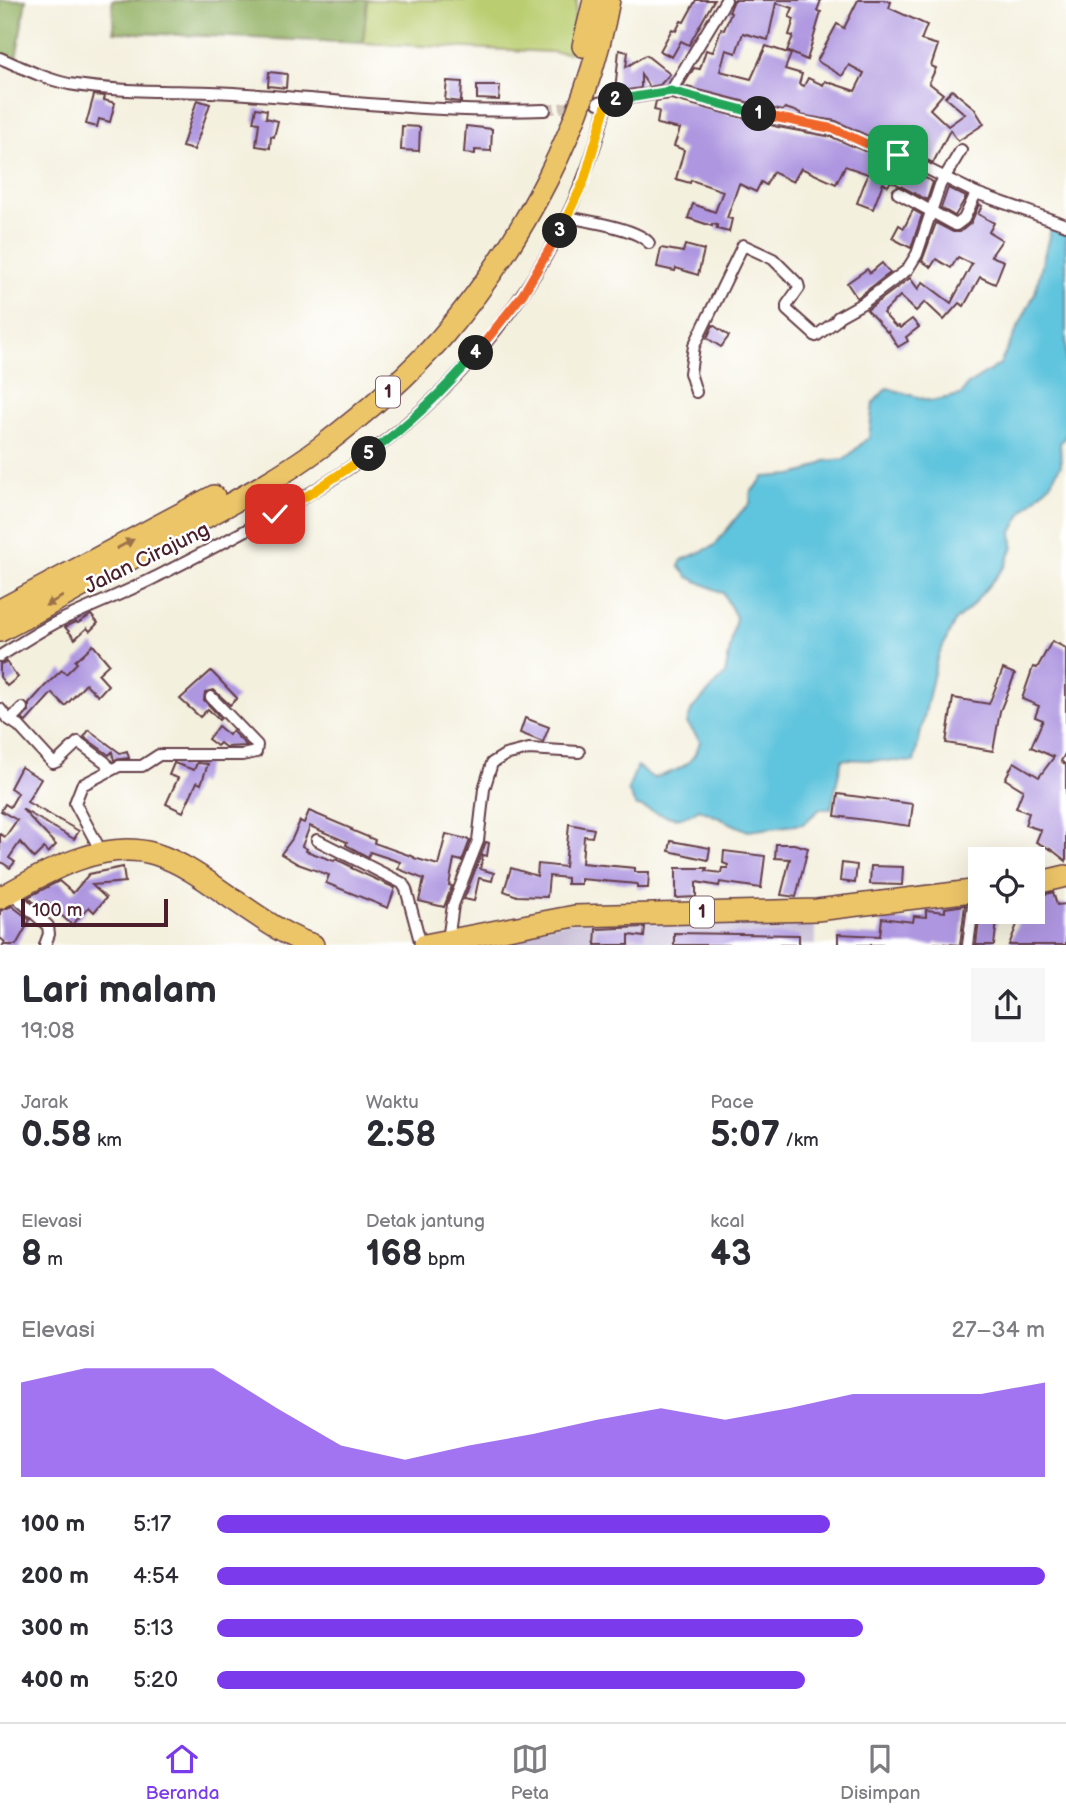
<!DOCTYPE html>
<html lang="id">
<head>
<meta charset="utf-8">
<style>
  body { margin:0; font-family:"Balsamiq Sans",sans-serif; background:#f7f7f7; color:#2b2b33; height:100vh; display:flex; flex-direction:column; font-size:26px; white-space:nowrap }
  * { box-sizing:border-box; margin:0 }
  p { font-size:23px; color:#7c7c81 }
  .icon { flex:none; width:38px; height:38px; fill:none; stroke:currentColor; stroke-width:2; stroke-linecap:round; stroke-linejoin:round }
  .map { position:relative; height:945px; overflow:hidden }
  .side { display:flex; flex-direction:column; background:#fff; flex:1 }
  .side>* { flex:none }
  .buttons { position:absolute; left:968px; top:847px; display:grid; gap:14px }
  .buttons a { display:grid; place-items:center; width:77px; height:77px; border-radius:0px; background:#fff; box-shadow:0 7px 28px #0002; font-size:35px }
  .scale { position:absolute; left:21px; bottom:18px; width:147px; box-sizing:border-box; padding-left:7px; border:4px solid #4a1f2b; border-top:0; font-size:19px; line-height:24px; white-space:nowrap; color:#4a1f2b; -webkit-text-stroke:5px #fff; paint-order:stroke }
  .pin { position:absolute; display:grid; place-items:center; width:60px; height:60px; color:#fff; margin:-30px; border-radius:14px; box-shadow:0 4px 10px #0006 }
  .km { position:absolute; width:35px; height:35px; margin:-18px; border-radius:50%; background:#222; color:#fff; font-size:19px; line-height:35px; text-align:center }
  .round { display:grid; place-items:center; flex:none; width:74px; height:74px; border-radius:0px; background:#f7f7f7 }
  .summary { display:flex; align-items:center; justify-content:space-between; height:119px; padding:0 21px }
  h1 { font-size:38px; font-weight:800; line-height:52px }
  .stats { display:grid; grid-template-columns:repeat(3,1fr); gap:10px; height:119px; padding:7px 21px }
  .stats div { display:grid; align-content:center }
  .stats b { font-size:35px; font-weight:800 }
  .stats small { font-size:19px; font-weight:400 }
  .stats p { font-size:19px }
  .chart { height:196px; padding:14px 21px }
  .chart p { display:flex; justify-content:space-between }
  .chart svg { width:100%; height:126px; margin-top:7px; fill:#7c3aed; opacity:.7 }
  ul { padding:0 21px; list-style:none; font-size:23px }
  li { display:grid; grid-template-columns:112px 84px 1fr; align-items:center; height:52px }
  li i { height:18px; border-radius:9px; background:#7c3aed }
  .menu { display:flex; justify-content:space-around; align-items:center; height:98px; border-top:2px solid #e1e1e2; background:#fff; font-size:19px; color:#7c7c81 }
  .menu a { display:grid; justify-items:center; gap:4px }
  .menu .active { color:#7c3aed }
  .map>svg:first-child { display:block }
</style>
</head>
<body>
<div class="map">
<svg width="1066" height="945" viewBox="0 0 1066 945">
  <rect width="100%" height="100%" fill="#fff"/>
  <filter id="ink" filterUnits="userSpaceOnUse"><feTurbulence type="fractalNoise" baseFrequency=".0143" numOctaves="2"/><feDisplacementMap in="SourceGraphic" scale="14" xChannelSelector="R" yChannelSelector="G"/><feConvolveMatrix kernelMatrix="1 2 1 2 8 2 1 2 1" color-interpolation-filters="sRGB"/></filter>
  <filter id="wash" filterUnits="userSpaceOnUse"><feTurbulence type="fractalNoise" baseFrequency=".00686" numOctaves="4" result="noise"/><feDisplacementMap in="SourceGraphic" scale="28" xChannelSelector="R" yChannelSelector="G"/><feGaussianBlur stdDeviation="1.57" result="paint"/><feColorMatrix in="noise" values="0 0 0 0 0 0 0 0 0 0 0 0 0 0 0 0 0 1.4 0 .05"/><feComposite in="paint" operator="in"/></filter>
  <g filter="url(#wash)">
    <rect width="100%" height="100%" fill="#f4f0de"/>
    <!-- industrial -->
    <polygon fill="#c9bfd7" points="672,921 815,922 815,945 457,945 566,922"/>
    <!-- green -->
    <polygon fill="#bace71" stroke="#82764e" stroke-width="2" points="367,0 577,0 570,53 363,43"/>
    <!-- forest -->
    <g fill="#93b163" stroke="#6e6847" stroke-width="2">
      <polygon points="0,0 26,0 16,59 0,60"/>
      <polygon points="112,0 367,0 363,43 114,32"/>
    </g>
    <!-- water -->
    <path fill="#5fc4dd" stroke="#547284" stroke-width="2" d="M1051,228l15,4v204l-6,7 1,22 -12,20 -25,25 -12,22 1,15 -8,19 -36,43 -14,12 -18,38 -23,103 -72,-3 -11,50h-11l-17,15 -55,7 -49,-22c-23,18 -39,3 -64,-4l-7,-15 9,-24 16,12c22,-6 42,-12 47,-37l-13,-18 5,-14 33,-34 11,-58 -13,-24 -35,-16 -9,-11 3,-6 32,-14 27,-34 9,-8 1,-12 13,-15 28,-2 15,-4 18,-10 20,-2 24,-22 4,-34 14,-15 44,13 30,-6 5,-9 34,-22 35,-71z"/>
    <g id="blocks">
      <!-- building -->
      <g fill="#ae96e0">
        <polygon points="696,0 714,0 689,45 681,41 672,57 660,51 672,29 676,31 681,21 684,22"/>
        <polygon points="734,0 821,0 817,11 821,12 807,60 787,51 793,36 789,35 794,19 789,17 793,8 776,3 768,40 743,33 736,53 726,50 720,71 751,79 766,46 791,54 785,69 802,74 799,84 804,86 808,78 823,85 825,81 855,91 864,73 849,65 842,76 817,61 837,24 844,28 858,0 884,0 891,2 889,8 927,25 921,40 938,45 931,66 936,68 929,83 943,94 930,109 948,126 965,114 945,97 952,90 974,108 984,124 958,141 950,130 933,163 878,136 868,136 836,121 800,115 801,113 785,108 782,111 683,86 694,68 700,69 706,50 713,52 721,29 724,30 731,13 729,12"/>
        <polygon points="619,50 628,52 626,67 646,55 670,74 660,85 649,87 641,74 641,88 615,92"/>
        <polygon points="269,72 287,74 286,88 268,86"/>
        <polygon points="447,81 462,82 461,102 445,100"/>
        <polygon points="477,86 500,86 499,100 477,99"/>
        <polygon points="94,95 105,96 104,100 115,103 110,122 99,119 97,127 86,124"/>
        <polygon points="671,99 778,127 832,137 864,151 874,151 868,162 886,167 901,174 905,167 933,182 927,200 891,181 888,186 883,183 873,209 857,203 868,174 845,166 836,184 801,168 793,182 773,172 766,185 761,182 756,192 739,184 727,218 732,219 729,232 717,229 717,225 712,224 712,226 688,218 693,204 715,212 723,191 691,180 690,183 676,179 684,150 674,146 680,129 657,124 659,111 654,110 656,101"/>
        <polygon points="197,100 210,104 194,150 182,147"/>
        <polygon points="256,108 267,110 266,118 278,121 274,137 271,136 270,148 256,146 259,123 253,122"/>
        <polygon points="402,126 420,127 419,151 401,150"/>
        <polygon points="466,126 492,129 491,151 475,150 475,154 464,153"/>
        <polygon points="948,188 966,197 955,216 941,208"/>
        <polygon points="979,204 982,206 978,214 994,223 989,232 1002,240 991,256 1004,261 995,284 980,277 964,306 959,303 944,320 925,302 916,311 900,296 883,313 896,327 899,326 900,328 912,319 919,327 906,337 908,341 898,347 888,331 887,332 867,310 910,278 918,289 923,282 951,303 972,264 958,257 951,268 936,259 931,267 922,261 936,223 953,232 960,232 971,223"/>
        <polygon points="913,210 922,215 911,248 892,238 899,225 904,228"/>
        <polygon points="685,245 704,250 698,275 676,268 675,271 657,267 661,248 683,252"/>
        <polygon points="882,263 890,273 857,298 847,283 867,269 870,273"/>
        <polygon points="713,325 729,336 721,347 707,338"/>
        <polygon points="91,615 98,623 90,631 87,628 75,639 65,627 76,622 78,623"/>
        <polygon points="1052,641 1066,648 1066,752 1061,761 1066,765 1066,861 1052,850 1036,842 1041,830 1025,825 1029,813 1016,808 1023,790 1005,779 1014,762 1039,777 1054,757 1031,747 1043,720 1035,717 1039,706 1022,699 1033,667 1037,668"/>
        <polygon points="93,645 109,664 98,674 108,685 98,696 86,684 65,706 52,693 26,722 22,719 29,711 29,704 45,686 62,670 66,674 77,663 75,661"/>
        <polygon points="6,662 18,677 7,686 0,677 0,664"/>
        <polygon points="1003,669 1015,674 1000,711 993,751 946,743 953,698 989,704"/>
        <polygon points="211,671 237,698 230,705 214,690 205,692 204,700 221,718 219,720 208,709 200,717 180,699"/>
        <polygon points="525,718 549,727 543,742 520,733"/>
        <polygon points="218,726 229,735 232,731 247,746 225,747 220,743 217,746 208,739"/>
        <polygon points="89,730 120,753 127,751 129,758 114,760 112,752 109,755 84,737"/>
        <polygon points="174,763 194,770 197,763 208,764 201,784 197,782 183,812 166,804 178,778 169,775"/>
        <polygon points="21,767 41,779 27,802 79,831 74,839 22,809 56,845 48,853 44,848 34,858 20,842 9,858 15,862 10,868 0,861 0,834 5,837 17,820 1,811 5,804 10,807 18,793 10,788"/>
        <polygon points="838,794 913,804 910,826 835,816"/>
        <polygon points="309,811 352,829 351,830 375,840 374,843 414,857 414,858 438,865 446,834 470,840 462,861 454,859 449,885 452,886 444,907 419,901 424,879 398,869 400,862 370,852 368,857 346,845 347,842 310,826 302,846 307,849 306,851 334,861 335,859 344,863 352,867 351,868 395,888 388,908 326,883 329,875 298,864 281,854 292,839 300,821 304,823"/>
        <polygon points="569,824 594,829 592,837 584,836 582,863 635,868 635,872 649,872 648,888 637,888 637,884 581,879 581,884 567,884 567,878 549,876 547,897 517,896 504,891 511,868 537,876 538,864 565,867"/>
        <polygon points="671,841 710,848 708,860 669,851"/>
        <polygon points="486,842 489,843 487,856 483,855 480,869 494,873 492,881 479,878 474,901 464,899"/>
        <polygon points="776,844 794,844 808,848 796,897 781,895 790,859 775,858"/>
        <polygon points="724,851 765,856 761,888 720,882 719,886 696,882 696,897 676,898 676,868 707,868 706,871 721,873 722,868 728,868 728,865 723,863"/>
        <polygon points="842,863 857,865 855,883 840,881"/>
        <polygon points="871,866 903,867 902,885 870,884"/>
        <polygon points="123,867 125,882 92,885 106,898 94,912 89,907 72,925 46,901 40,908 28,897 59,881 73,893 89,874"/>
        <polygon points="1053,892 1057,905 1066,904 1066,945 1009,945 1022,912 1032,912 1032,898"/>
        <polygon points="965,905 960,945 935,943 935,945 838,945 838,934 880,936 882,918 913,922 914,916 926,917 926,910 945,912 945,908"/>
        <polygon points="12,906 30,920 16,945 3,945 5,942 0,938 0,911"/>
        <polygon points="980,912 998,913 994,945 976,945"/>
        <polygon points="645,927 644,937 629,935 629,945 595,945 596,929"/>
        <polygon points="674,933 799,935 799,945 674,945"/>
      </g>
    </g>
  </g>
  <g filter="url(#ink)">
    <use href="#blocks" fill-opacity="0" stroke="#643e46" stroke-width="2"/>
    <g fill="none" stroke-linecap="round" stroke-linejoin="round">
      <!-- street-tunnel -->
      <polyline stroke="#d2c6ba" stroke-width="10" stroke-dasharray="10 5" stroke-linecap="butt" points="545,110 581,105"/>
      <defs>
        <g id="street">
          <path d="M0,58c23,10 45,21 69,26 54,9 110,6 164,9 104,7 208,21 312,17"/>
          <polyline points="671,91 726,0"/>
          <polyline points="598,103 671,91 780,119 834,129 867,144 875,143 976,193"/>
          <polyline points="898,193 956,225 964,219 976,193 1066,225"/>
          <path d="M567,217c19,4 70,11 82,26"/>
          <polyline points="696,392 690,373 694,346 743,245 773,259 798,284 799,288 787,305 787,310 816,336 836,321 838,317 863,303 907,270 917,254 940,185 961,150"/>
          <path d="M0,656c18,-11 36,-23 55,-33 33,-16 68,-29 101,-46 69,-35 140,-71 203,-116 121,-87 215,-214 248,-360"/>
          <polyline points="0,709 7,718 19,726 53,763 58,761 78,742 105,762 110,769"/>
          <polyline points="10,720 22,708"/>
          <polyline points="317,840 402,883 406,889 421,945"/>
          <polyline points="102,853 75,803 82,785 119,766 142,766 159,755 242,755 256,752 257,745 211,697"/>
          <polyline points="11,892 48,926 49,934 45,945"/>
          <polyline points="448,940 453,905 478,841 484,789 492,763 505,755 529,749 579,752"/>
          <polyline points="968,945 975,891"/>
        </g>
        <g id="highway">
          <polyline points="583,46 594,0"/>
          <polyline points="0,610 214,496"/>
          <path d="M0,631c61,-32 120,-66 180,-100 48,-26 97,-51 141,-84 43,-33 85,-69 121,-110 81,-95 144,-213 167,-337"/>
          <polyline points="1032,884 1066,876"/>
          <path d="M0,898c44,-25 103,-60 155,-44 29,9 55,29 79,46 26,17 49,35 79,45"/>
          <polyline points="425,945 575,916 817,910 980,890"/>
        </g>
      </defs>
      <!-- street casing -->
      <use href="#street" stroke="#643e46" stroke-width="14"/>
      <!-- highway casing -->
      <use href="#highway" stroke="#643e46" stroke-width="24"/>
      <!-- street -->
      <use href="#street" stroke="#fff" stroke-width="10"/>
      <!-- highway -->
      <use href="#highway" stroke="#edc569" stroke-width="21"/>
    </g>
    <!-- one-way arrows -->
    <defs><path id="oneway-solid" d="M-6-.8H1V-3.2L6.5 0L1 3.2V.8H-6Z" transform="scale(1.75)"/></defs>
    <g fill="#9c724a">
      <use href="#oneway-solid" transform="translate(125 544) rotate(-28)"/>
      <use href="#oneway-solid" transform="translate(54 601) rotate(151)"/>
    </g>
  </g>
  <g fill="none" stroke-linecap="round" stroke-linejoin="round" filter="url(#ink)">
    <defs>
      <polyline id="split-1" points="759,114 834,129 867,144 875,143 898,155"/>
      <polyline id="split-2" points="616,100 671,91 759,114"/>
      <polyline id="split-3" points="560,231 584,181 607,102 616,100"/>
      <polyline id="split-4" points="476,353 523,294 560,231"/>
      <path id="split-5" d="M369,454c39,-29 76,-64 107,-101"/>
      <polyline id="split-6" points="275,514 310,494 369,454"/>
    </defs>
    <!-- split-1 casing -->
    <use href="#split-1" stroke="#fff" stroke-width="14"/>
    <!-- split-2 casing -->
    <use href="#split-2" stroke="#fff" stroke-width="14"/>
    <!-- split-3 casing -->
    <use href="#split-3" stroke="#fff" stroke-width="14"/>
    <!-- split-4 casing -->
    <use href="#split-4" stroke="#fff" stroke-width="14"/>
    <!-- split-5 casing -->
    <use href="#split-5" stroke="#fff" stroke-width="14"/>
    <!-- split-6 casing -->
    <use href="#split-6" stroke="#fff" stroke-width="14"/>
    <!-- split-1 -->
    <use href="#split-1" stroke="#f0652b" stroke-width="9"/>
    <!-- split-2 -->
    <use href="#split-2" stroke="#22a559" stroke-width="9"/>
    <!-- split-3 -->
    <use href="#split-3" stroke="#f5b400" stroke-width="9"/>
    <!-- split-4 -->
    <use href="#split-4" stroke="#f0652b" stroke-width="9"/>
    <!-- split-5 -->
    <use href="#split-5" stroke="#22a559" stroke-width="9"/>
    <!-- split-6 -->
    <use href="#split-6" stroke="#f5b400" stroke-width="9"/>
  </g>
  <g text-anchor="middle" dominant-baseline="central" stroke-width="5" stroke-linejoin="round" paint-order="stroke">
    <!-- shield labels -->
    <g fill="#fff" stroke="#80626b" stroke-width="2">
      <rect x="376" y="376.5" width="24" height="31" rx="5"/>
      <rect x="690" y="896.5" width="24" height="31" rx="5"/>
    </g>
    <g font-size="19" font-weight="bold" fill="#4a1f2b">
      <text x="388" y="392">1</text>
      <text x="702" y="912">1</text>
    </g>
    <!-- street labels -->
    <g font-size="21" fill="#4a1f2b" stroke="#fff">
      <text transform="translate(147 558) rotate(-26)">Jalan Cirajung</text>
    </g>
  </g>
</svg>
<div class="buttons">
<a><svg class="icon" aria-label="locate" viewBox="0 0 24 24"><circle cx="12" cy="12" r="6"/><path d="M12 2v4M12 18v4M2 12h4M18 12h4"/></svg></a>
</div>
<div class="scale">100 m</div>
<div class="pin" style="left:898px;top:155px;background:#1e9e55"><svg class="icon" aria-label="arrive" viewBox="0 0 24 24"><path d="M6 21V4h12l-3 4 3 4H6"/></svg></div>
<div class="pin" style="left:275px;top:514px;background:#d93025"><svg class="icon" aria-label="check" viewBox="0 0 24 24"><path d="M5 12l5 5 9-10"/></svg></div>
<b class="km" style="left:759px;top:114px">1</b>
<b class="km" style="left:616px;top:100px">2</b>
<b class="km" style="left:560px;top:231px">3</b>
<b class="km" style="left:476px;top:353px">4</b>
<b class="km" style="left:369px;top:454px">5</b>
</div>
<section class="side">
<div class="summary"><div><h1>Lari malam</h1><p>19:08</p></div><a class="round"><svg class="icon" aria-label="share" viewBox="0 0 24 24"><path d="M12 15V3M7 8l5-5 5 5M5 13v7h14v-7"/></svg></a></div>
<div class="stats">
<div><p>Jarak</p><b>0.58<small> km</small></b></div>
<div><p>Waktu</p><b>2:58</b></div>
<div><p>Pace</p><b>5:07<small> /km</small></b></div>
</div>
<div class="stats">
<div><p>Elevasi</p><b>8<small> m</small></b></div>
<div><p>Detak jantung</p><b>168<small> bpm</small></b></div>
<div><p>kcal</p><b>43</b></div>
</div>
<div class="chart"><p><span>Elevasi</span>27–34 m</p>
<svg viewBox="0 0 160 44" preserveAspectRatio="none"><path d="M0 44V11L10 6L20 6L30 6L40 20L50 33L60 38L70 33L80 29L90 24L100 20L110 24L120 20L130 15L140 15L150 15L160 11V44z"/></svg>
</div>
<ul>
<li><b>100 m</b>5:17<i style="width:74%"></i></li>
<li><b>200 m</b>4:54<i style="width:100%"></i></li>
<li><b>300 m</b>5:13<i style="width:78%"></i></li>
<li><b>400 m</b>5:20<i style="width:71%"></i></li>
</ul>
</section>
<nav class="menu">
<a class="active"><svg class="icon" aria-label="home" viewBox="0 0 24 24"><path d="M3 11l9-7 9 7M6 9v11h12V9"/></svg>Beranda</a>
<a><svg class="icon" aria-label="map" viewBox="0 0 24 24"><path d="M3 6l6-2 6 2 6-2v14l-6 2-6-2-6 2zM9 4v14M15 6v14"/></svg>Peta</a>
<a><svg class="icon" aria-label="saved" viewBox="0 0 24 24"><path d="M7 4h10v16l-5-4-5 4z"/></svg>Disimpan</a>
</nav>
</body>
</html>
